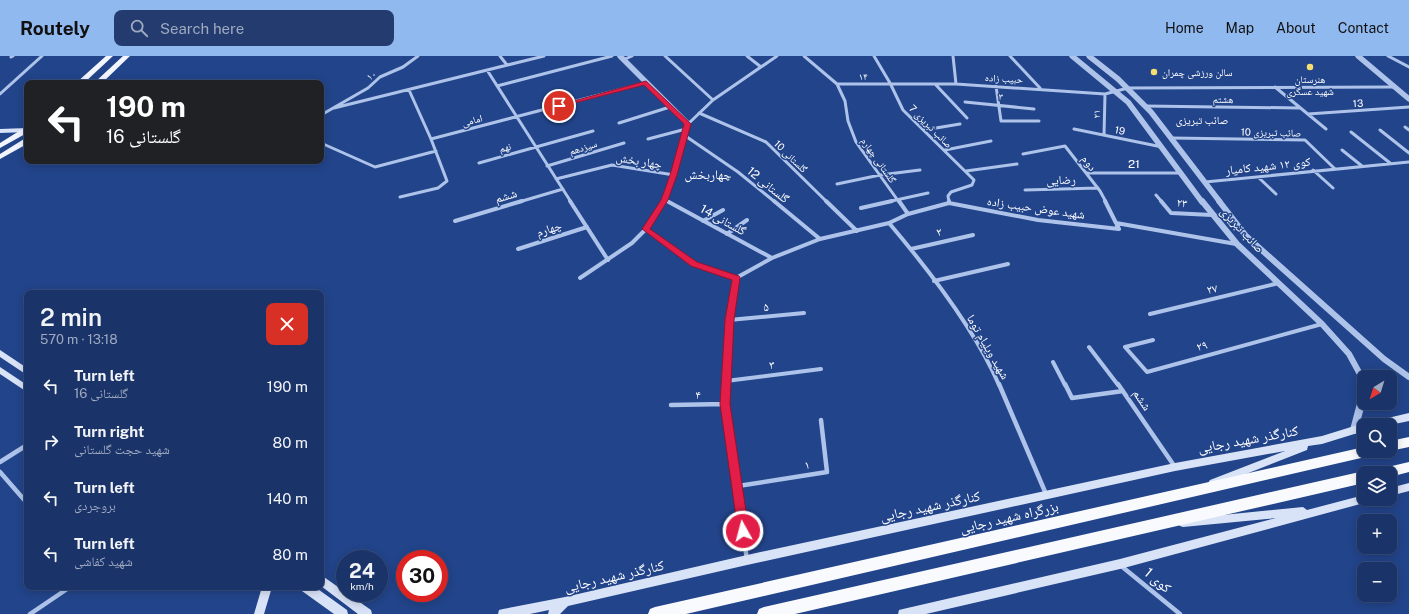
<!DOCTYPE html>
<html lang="en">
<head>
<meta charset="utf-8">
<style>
	:root { --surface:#1a3368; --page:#233b6e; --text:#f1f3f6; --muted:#9faac0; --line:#384e7c; --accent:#90b9f0 }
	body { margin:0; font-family:"Public Sans","Noto Naskh Arabic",sans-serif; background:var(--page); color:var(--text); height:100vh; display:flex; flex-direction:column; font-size:15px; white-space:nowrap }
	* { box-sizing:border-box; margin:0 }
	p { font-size:13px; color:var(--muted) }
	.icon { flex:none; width:22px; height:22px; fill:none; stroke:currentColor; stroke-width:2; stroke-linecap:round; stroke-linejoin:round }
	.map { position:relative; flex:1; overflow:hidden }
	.side { position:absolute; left:24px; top:234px; width:300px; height:300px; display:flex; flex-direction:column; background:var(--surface); border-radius:8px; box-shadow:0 2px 10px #0003,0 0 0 1px var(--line) }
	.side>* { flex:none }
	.guide { position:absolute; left:24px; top:24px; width:300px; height:84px; border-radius:8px; box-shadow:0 2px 10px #0003,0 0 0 1px var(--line); background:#202124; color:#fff; overflow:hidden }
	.needle { width:26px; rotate:218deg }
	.buttons { position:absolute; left:1357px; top:314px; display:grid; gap:8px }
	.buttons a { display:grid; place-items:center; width:40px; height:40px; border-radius:8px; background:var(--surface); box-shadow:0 2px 10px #0003,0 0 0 1px var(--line); font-size:20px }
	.speed { position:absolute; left:336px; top:494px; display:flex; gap:8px; font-size:20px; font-weight:700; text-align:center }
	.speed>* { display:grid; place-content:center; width:52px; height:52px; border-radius:50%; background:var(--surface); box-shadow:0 2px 10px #0003,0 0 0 1px var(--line); line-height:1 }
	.speed small { font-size:10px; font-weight:400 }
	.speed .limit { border:6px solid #d22; background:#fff; color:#111 }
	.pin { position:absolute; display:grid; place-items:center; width:34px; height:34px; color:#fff; margin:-17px; border:2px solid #fff; border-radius:50%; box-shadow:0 1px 4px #0007 }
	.me { position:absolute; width:44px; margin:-22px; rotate:353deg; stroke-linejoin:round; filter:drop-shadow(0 0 3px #0008) }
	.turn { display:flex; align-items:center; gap:14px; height:84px; padding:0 16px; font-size:18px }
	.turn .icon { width:52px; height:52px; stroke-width:2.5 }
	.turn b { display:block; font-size:28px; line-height:34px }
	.round { display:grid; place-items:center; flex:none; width:42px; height:42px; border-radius:8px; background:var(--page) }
	.head { display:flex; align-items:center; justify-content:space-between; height:68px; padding:0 16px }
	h1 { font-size:24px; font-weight:600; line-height:30px }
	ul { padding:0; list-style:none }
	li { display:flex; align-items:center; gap:12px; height:56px; padding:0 16px }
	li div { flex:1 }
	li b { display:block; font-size:15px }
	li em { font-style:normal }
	header { display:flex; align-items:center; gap:24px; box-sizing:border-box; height:56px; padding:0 20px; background:var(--accent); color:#111 }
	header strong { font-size:19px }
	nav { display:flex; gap:22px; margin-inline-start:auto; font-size:14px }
	.search { width:280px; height:36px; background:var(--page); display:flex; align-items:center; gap:10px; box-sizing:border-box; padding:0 14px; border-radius:8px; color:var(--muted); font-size:15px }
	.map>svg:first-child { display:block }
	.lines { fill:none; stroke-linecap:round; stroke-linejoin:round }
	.minor-far2 { stroke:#aec3ea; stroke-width:3 }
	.minor-far1 { stroke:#aec3ea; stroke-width:4 }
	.minor { stroke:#aec3ea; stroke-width:4.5 }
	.tertiary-far2 { stroke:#aec3ea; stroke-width:5.5 }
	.tertiary-far1 { stroke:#aec3ea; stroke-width:6 }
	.tertiary { stroke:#aec3ea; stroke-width:8 }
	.secondary { fill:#d9e3f8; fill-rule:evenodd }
	.primary { fill:#f2f5fe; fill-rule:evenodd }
	.trunk { fill:#f8fafe; fill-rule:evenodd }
	.route { fill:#e11d48; stroke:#92132f }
	.poi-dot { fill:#f7de70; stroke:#22448a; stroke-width:1.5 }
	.labels { text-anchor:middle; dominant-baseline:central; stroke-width:3; stroke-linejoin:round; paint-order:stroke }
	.far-poi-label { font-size:10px; fill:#fff; stroke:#22448a; text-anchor:start }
	.far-street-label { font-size:10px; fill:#fff; stroke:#22448a }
	.far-neighbourhood-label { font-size:11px; fill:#fff; stroke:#22448a }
	.street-label { font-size:12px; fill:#fff; stroke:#22448a }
	.neighbourhood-label { font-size:13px; fill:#fff; stroke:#22448a }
	.near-street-label { font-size:14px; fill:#fff; stroke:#22448a }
</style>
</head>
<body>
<header>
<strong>Routely</strong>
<div class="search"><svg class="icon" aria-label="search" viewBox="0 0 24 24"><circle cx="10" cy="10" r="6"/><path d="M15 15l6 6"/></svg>Search here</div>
<nav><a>Home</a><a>Map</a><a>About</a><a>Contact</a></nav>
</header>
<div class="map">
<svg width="1409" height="558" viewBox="0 0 1409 558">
	<rect width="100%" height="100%" fill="#22448a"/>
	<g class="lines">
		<path class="minor-far2" d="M 500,0 L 507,9
			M 665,0 L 713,44
			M 747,0 L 761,11
			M 804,0 L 837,28 L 845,45 L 848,65 L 856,86 L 899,146
			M 874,0 L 890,27 L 903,54 L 974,124 L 972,129 L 951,136 L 948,140 L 949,146
			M 953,0 L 956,28
			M 1010,0 L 1040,32
			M 1388,0 L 1409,11
			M 11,1 L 13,0
			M 623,4 L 632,0
			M 487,14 L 571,146
			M 837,28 L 956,28 L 1105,38 L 1128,32 L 1393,31
			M 935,28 L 967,62
			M 497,30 L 612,0
			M 996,30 L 1001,65 L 1039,65
			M 1275,31 L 1326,73
			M 0,38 L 42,0
			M 965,46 L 1034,53
			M 1145,50 L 1300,52
			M 334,52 L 544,0
			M 699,57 L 766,86 L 827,146
			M 1308,58 L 1409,51
			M 321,59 L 368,32 L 380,21 L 403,11 L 418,0
			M 619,67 L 670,51
			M 1405,71 L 1409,74
			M 1074,73 L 1162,91
			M 924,74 L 960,68
			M 1380,74 L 1409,97
			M 1351,76 L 1390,107
			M 684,79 L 738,116 L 775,146
			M 1104,79 L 1105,38
			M 1172,82 L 1305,84 L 1334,112
			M 431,83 L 645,27
			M 648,83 L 686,73
			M 321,87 L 375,111 L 436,95
			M 945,94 L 991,85
			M 1342,94 L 1362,110
			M 1023,98 L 1065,90 L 1100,135 L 1106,146
			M 479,107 L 593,75
			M 547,110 L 624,87
			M 1313,114 L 1333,132
			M 966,115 L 1017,108
			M 1086,117 L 1181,117
			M 1258,121 L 1276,138
			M 556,123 L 612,109 L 674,119
			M 1205,126 L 1409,106
			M 837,128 L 880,119 L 920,114
			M 1025,134 L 1098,132
			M 1156,139 L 1162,146
			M 400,141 L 438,132 L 447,125 L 431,83 L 409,34
			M 665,144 L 669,146
			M 519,146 L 563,133
			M 664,146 L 674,119 L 688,68 L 713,44 L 777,0
			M 887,146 L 928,137"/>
		<path class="minor-far1" d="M 570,145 L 608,204
			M 667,145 L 772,202
			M 774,145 L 820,183
			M 826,145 L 857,175
			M 899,145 L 908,158
			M 949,145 L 949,147
			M 1105,145 L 1119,173
			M 1161,145 L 1171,157 L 1212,159
			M 861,152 L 892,145
			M 455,165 L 522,145
			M 703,165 L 723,154
			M 889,167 C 928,213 975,273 999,329
			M 1116,167 L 1236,188
			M 646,173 L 694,208 L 736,222
			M 727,178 L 747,164
			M 518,193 L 587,171
			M 911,193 L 973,179
			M 580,222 L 632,187 L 646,173 L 664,145
			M 736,222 L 772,202 L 820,183 L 889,167 L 908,158 L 949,147 L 1038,164 L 1119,173
			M 934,225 L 1008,208
			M 1150,258 L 1279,227
			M 729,264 L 804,257
			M 1153,284 L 1125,291 L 1147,316 L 1322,268
			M 1089,291 L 1118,329
			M 1053,306 L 1065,329
			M 726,325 L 821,313
			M 726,329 L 729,264 L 736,222"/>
		<path class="minor" d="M 726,328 L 725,348 L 747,504
			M 999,328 L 1046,438
			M 1065,328 L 1072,342 L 1123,335
			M 1118,328 L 1175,411
			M 671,349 L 725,348
			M 0,406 L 27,389
			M 0,416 L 27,447
			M 738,430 L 827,416 L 821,364
			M 1120,509 L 1180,558
			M 30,558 L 70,531"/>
		<path class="tertiary-far2" d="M 620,0 L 688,68
			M 1072,0 L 1128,46 L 1202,146
			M 1089,0 L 1118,23 L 1151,56 L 1220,146
			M 1358,0 L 1409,43"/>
		<path class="tertiary-far1" d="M 1202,145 L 1237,188 L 1322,268 L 1349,298 L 1361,320 L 1362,329
			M 1219,145 L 1246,180 L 1384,303 L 1409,321"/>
		<path class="tertiary" d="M 1354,374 L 1363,340 L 1362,328"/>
		<path class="secondary" d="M 27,72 L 27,76 L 0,77 L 0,73 Z
			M 0,294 L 27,312 L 27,319 L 0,301 Z
			M 0,311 L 27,329 L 27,336 L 0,318 Z
			M 1409,357 L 1409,365 L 1390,369 L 1371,369 L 1372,366 L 1375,365 Z
			M 1364,367 L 1367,369 L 1364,369 L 1364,375 L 1322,388 L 1308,390 L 1307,394 L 1213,431 L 1210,430 L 1208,427 L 1210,424 L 1285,395 L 1175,415 L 747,509 L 568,550 L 560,558 L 548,558 L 549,554 L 530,558 L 498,558 L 499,554 L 503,553 L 565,541 L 747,499 L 1175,407 L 1322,380 Z
			M 1409,427 L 1409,435 L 1390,440 L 1390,432 Z
			M 1364,439 L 1364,443 L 1369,443 L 1367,446 L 1364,447 L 1120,513 L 926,558 L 898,558 L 899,554 L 903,553 L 1120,503 L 1276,462 L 1183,471 L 1180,470 L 1178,467 L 1180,464 L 1183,463 L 1303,451 L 1307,454 Z
			M 321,519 L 371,554 L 372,558 L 358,558 L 321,530 Z
			M 262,531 L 272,531 L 264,558 L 254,558 Z
			M 301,531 L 315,531 L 347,554 L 348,558 L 334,558 L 302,535 Z"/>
		<path class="primary" d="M 106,0 L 113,0 L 84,27 L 76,27 Z
			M 123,0 L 130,0 L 102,27 L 94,27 Z
			M 24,72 L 27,72 L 27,77 L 0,92 L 0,87 Z
			M 24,83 L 27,83 L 27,88 L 0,103 L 0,98 Z"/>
		<path class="trunk" d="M 1409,381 L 1409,391 L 1390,395 L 1389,395 L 1390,385 Z
			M 1364,391 L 1364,395 L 1376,395 L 1374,399 L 686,558 L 648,558 L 650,553 L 655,551 Z
			M 1409,406 L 1409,416 L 1390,421 L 1390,417 L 1378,417 L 1379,413 Z
			M 1364,415 L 1368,417 L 1364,417 L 1364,427 L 795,558 L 757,558 L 759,553 L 764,551 Z"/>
	</g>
	<path class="route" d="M 646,25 L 691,68 L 677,119 L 668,144 L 650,173 L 697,206 L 739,220 L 740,222 L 734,264 L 730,348 L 749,475 L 747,478 L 743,480 L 739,478 L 738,475 L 720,348 L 725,264 L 732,224 L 691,210 L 642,173 L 661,144 L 670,119 L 684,68 L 644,29 L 559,51 L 556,50 Z"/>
	<g class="poi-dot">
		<circle cx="1310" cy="11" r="4"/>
		<circle cx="1154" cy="16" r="4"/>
	</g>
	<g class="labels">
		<g class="far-poi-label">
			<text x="1162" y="16">سالن ورزشی چمران</text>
			<text x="1310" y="23" text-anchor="middle">هنرستان<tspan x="1310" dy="12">شهید عسگری</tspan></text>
		</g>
		<g class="far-street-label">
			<text transform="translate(371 19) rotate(-37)">۱۰</text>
			<text transform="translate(863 20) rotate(-2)">۱۴</text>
			<text transform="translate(1004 22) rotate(3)">حبیب زاده</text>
			<text transform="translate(1001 40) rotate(6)">۳</text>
			<text transform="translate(1223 43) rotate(1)">هشتم</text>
			<text transform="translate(1358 47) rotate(-4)">13</text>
			<text transform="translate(1096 58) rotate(-89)">۲۱</text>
			<text transform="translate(472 64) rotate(-15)">امامی</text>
			<text transform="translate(931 70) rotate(45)">صائب تبریزی 7</text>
			<text transform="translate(1120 74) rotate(11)">19</text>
			<text transform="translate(1271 76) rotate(1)">صائب تبریزی 10</text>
			<text transform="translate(505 91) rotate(-15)">نهم</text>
			<text transform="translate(583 91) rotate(-17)">سیزدهم</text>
			<text transform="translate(791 100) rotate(44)">گلستانی 10</text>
			<text transform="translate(879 104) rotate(55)">گلستانی چهارم</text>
		</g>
		<g class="far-neighbourhood-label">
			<text x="1202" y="64">صائب تبریزی</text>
		</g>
		<g class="street-label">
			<text transform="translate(639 105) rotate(9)">چهار بخش</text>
			<text transform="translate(1089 107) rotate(53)">دوم</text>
			<text x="1134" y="108">21</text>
			<text transform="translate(1268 110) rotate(-6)">کوی ۱۲ شهید کامیار</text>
			<text transform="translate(1061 124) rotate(-2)">رضایی</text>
			<text transform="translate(768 129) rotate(39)">گلستانی 12</text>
			<text transform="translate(506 140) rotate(-17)">ششم</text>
			<text transform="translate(1182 147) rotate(7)">۲۳</text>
			<text transform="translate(1036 152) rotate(8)">شهید عوض حبیب زاده</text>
			<text transform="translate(723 164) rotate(29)">گلستانی 14</text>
			<text transform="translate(549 173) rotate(-18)">چهارم</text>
			<text transform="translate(1242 174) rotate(47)">صائب تبریزی</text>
			<text transform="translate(939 176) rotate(-13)">۲</text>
			<text transform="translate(1212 233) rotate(-13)">۲۷</text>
			<text transform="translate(766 251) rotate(-6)">۵</text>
			<text transform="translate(1202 290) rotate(-15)">۲۹</text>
			<text transform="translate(988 291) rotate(60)">شهید ویلیام توما</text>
			<text transform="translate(772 309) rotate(-7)">۳</text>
			<text transform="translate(698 339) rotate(-1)">۴</text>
			<text transform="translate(1142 344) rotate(56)">ششم</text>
			<text transform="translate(807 409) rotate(-9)">۱</text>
		</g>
		<g class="neighbourhood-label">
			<text x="708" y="118">چهاربخش</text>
		</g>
		<g class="near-street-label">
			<text transform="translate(1248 383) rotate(-10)">کنارگذر شهید رجایی</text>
			<text transform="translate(930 450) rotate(-12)">کنارگذر شهید رجایی</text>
			<text transform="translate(1009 461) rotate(-13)">بزرگراه شهید رجایی</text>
			<text transform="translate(614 520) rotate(-13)">کنارگذر شهید رجایی</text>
			<text transform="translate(1158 524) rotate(40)">کوی 1</text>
		</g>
	</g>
</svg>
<div class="buttons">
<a><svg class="needle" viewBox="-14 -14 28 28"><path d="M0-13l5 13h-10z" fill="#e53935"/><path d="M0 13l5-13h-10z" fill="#9faac0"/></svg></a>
<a><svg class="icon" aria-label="search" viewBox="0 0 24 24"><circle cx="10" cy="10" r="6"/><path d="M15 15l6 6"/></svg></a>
<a><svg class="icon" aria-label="layers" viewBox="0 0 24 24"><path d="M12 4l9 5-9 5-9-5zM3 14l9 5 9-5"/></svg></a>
<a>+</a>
<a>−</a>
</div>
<div class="speed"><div>24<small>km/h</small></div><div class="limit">30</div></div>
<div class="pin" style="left:559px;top:50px;background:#d93025"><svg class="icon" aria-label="arrive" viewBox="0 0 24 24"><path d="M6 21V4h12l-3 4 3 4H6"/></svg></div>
<svg class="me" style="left:743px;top:475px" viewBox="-20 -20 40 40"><circle r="17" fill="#e11d48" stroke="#fff" stroke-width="3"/><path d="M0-11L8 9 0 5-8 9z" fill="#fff"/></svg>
<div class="guide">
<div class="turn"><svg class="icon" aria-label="left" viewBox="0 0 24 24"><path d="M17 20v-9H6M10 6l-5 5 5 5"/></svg><div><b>190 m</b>گلستانی 16</div></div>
</div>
<section class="side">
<div class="head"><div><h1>2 min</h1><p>570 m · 13:18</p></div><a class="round" style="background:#d93025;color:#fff"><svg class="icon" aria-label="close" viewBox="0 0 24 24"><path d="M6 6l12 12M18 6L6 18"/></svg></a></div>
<ul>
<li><svg class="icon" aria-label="left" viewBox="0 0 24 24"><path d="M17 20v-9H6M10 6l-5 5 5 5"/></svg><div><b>Turn left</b><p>گلستانی 16</p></div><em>190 m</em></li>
<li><svg class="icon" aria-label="right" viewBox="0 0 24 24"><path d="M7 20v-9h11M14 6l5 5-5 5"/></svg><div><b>Turn right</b><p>شهید حجت گلستانی</p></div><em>80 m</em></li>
<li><svg class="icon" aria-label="left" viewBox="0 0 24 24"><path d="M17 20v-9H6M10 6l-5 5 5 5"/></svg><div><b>Turn left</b><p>بروجردی</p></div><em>140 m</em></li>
<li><svg class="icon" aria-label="left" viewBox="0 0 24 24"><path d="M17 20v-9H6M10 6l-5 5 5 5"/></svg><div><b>Turn left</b><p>شهید کفاشی</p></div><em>80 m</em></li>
</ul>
</section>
</div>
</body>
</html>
